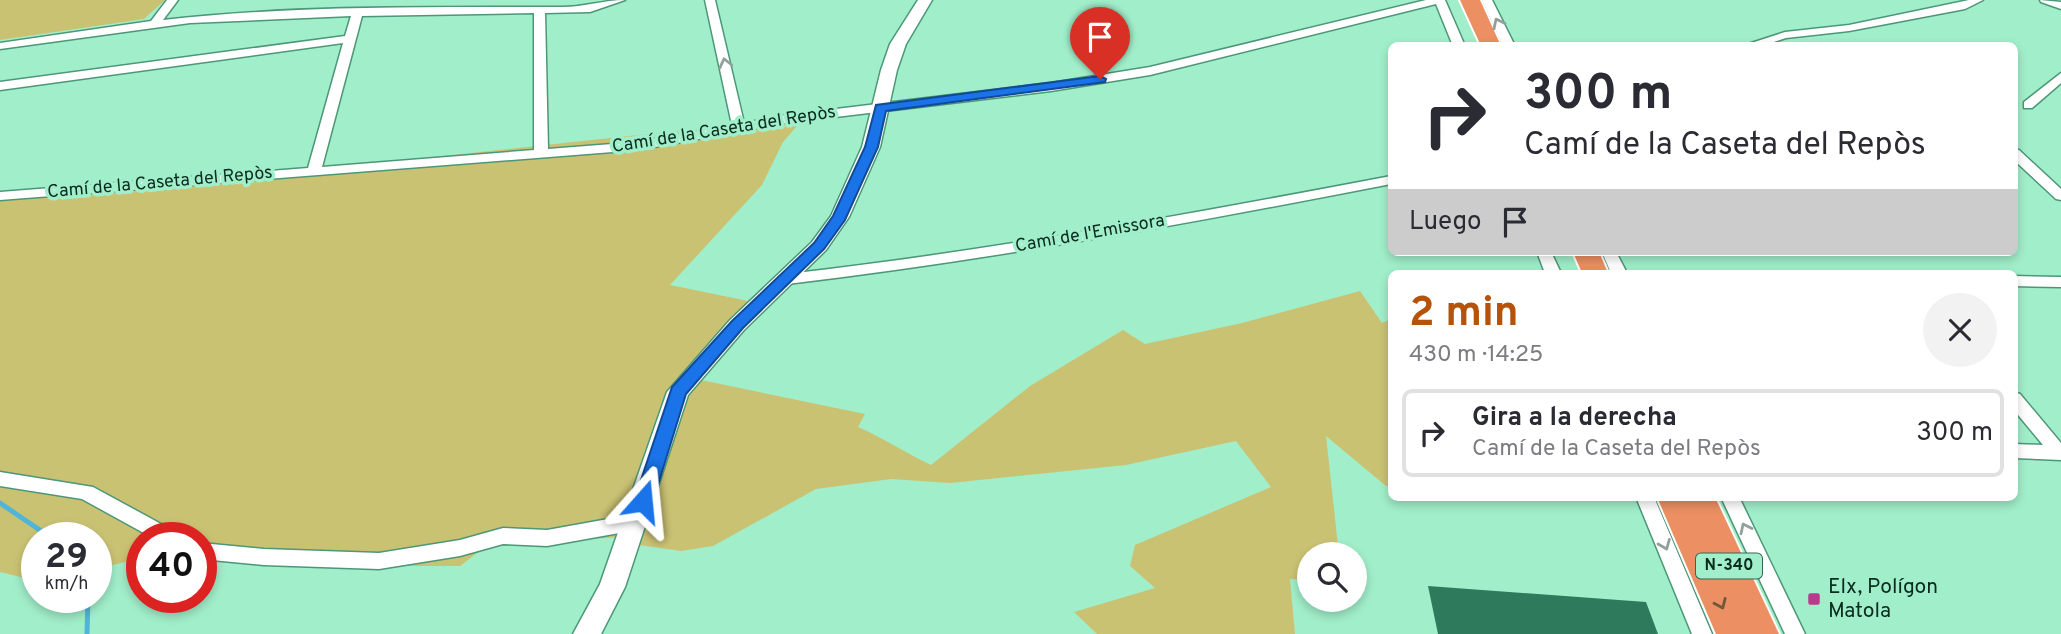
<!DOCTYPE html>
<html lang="es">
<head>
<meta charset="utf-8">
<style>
	:root { --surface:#fff; --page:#f2f2f3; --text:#2b2b33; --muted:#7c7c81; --line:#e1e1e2; --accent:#b45309 }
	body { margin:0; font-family:Overpass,sans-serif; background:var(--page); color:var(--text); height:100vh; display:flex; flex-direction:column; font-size:26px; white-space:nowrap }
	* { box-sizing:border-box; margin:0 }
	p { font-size:23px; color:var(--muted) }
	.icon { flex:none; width:38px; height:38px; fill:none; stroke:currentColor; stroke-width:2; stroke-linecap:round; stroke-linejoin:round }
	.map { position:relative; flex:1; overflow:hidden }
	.sheet { position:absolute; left:1388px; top:270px; width:630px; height:231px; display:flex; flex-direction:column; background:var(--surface); border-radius:10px; box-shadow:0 4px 10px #0003 }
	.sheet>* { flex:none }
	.banner { position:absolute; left:1388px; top:42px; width:630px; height:214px; border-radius:10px; box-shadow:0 4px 10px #0003; background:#fff; color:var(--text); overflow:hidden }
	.controls { position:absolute; left:1297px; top:542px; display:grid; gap:14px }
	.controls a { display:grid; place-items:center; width:70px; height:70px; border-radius:50%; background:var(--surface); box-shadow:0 4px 10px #0003; font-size:35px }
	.speed { position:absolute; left:21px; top:522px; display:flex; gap:14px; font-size:35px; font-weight:700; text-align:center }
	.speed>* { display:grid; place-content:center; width:91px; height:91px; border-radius:50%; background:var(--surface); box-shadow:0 4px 10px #0003; line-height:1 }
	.speed small { font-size:18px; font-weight:400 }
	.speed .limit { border:10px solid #d22; background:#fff; color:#111 }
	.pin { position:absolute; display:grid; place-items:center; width:60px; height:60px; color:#fff; margin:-72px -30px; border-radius:50% 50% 50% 0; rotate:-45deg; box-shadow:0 0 7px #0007 }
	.pin .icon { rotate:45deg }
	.me { position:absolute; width:77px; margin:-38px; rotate:18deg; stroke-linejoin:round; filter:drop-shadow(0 0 5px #0008) }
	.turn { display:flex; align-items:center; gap:24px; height:147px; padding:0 21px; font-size:32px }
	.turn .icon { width:91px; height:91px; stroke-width:2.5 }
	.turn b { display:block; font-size:49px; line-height:60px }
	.then { display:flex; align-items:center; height:66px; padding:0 21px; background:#0003; gap:14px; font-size:26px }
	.round { display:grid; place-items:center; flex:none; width:74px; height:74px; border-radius:37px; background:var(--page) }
	.head { display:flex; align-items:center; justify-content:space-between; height:119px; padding:0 21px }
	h1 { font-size:42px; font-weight:700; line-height:52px; color:var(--accent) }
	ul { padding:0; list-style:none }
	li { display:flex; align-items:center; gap:21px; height:88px; margin:0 14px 10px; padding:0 7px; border:4px solid var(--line); border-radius:10px }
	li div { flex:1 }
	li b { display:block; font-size:26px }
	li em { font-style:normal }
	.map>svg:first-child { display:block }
	.green { fill:#cac273 }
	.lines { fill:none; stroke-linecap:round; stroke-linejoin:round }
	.stream { stroke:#51b5d8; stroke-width:5 }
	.building { fill:#2d7a5c }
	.minor-casing { stroke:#4c9777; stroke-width:3 }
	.tertiary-casing { stroke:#4c9777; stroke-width:3 }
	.trunk-casing { stroke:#fff; stroke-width:4 }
	.minor { fill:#fff; fill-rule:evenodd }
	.tertiary { fill:#fff; fill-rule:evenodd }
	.trunk { fill:#ec8f62; fill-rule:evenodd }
	.oneway { stroke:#91a09a }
	.oneway2 { stroke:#70583d }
	.route { fill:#1a73e8; stroke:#114b97; stroke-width:2 }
	.poi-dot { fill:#b63b8c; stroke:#a1eeca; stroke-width:2.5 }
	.labels { text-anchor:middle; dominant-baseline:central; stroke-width:7; stroke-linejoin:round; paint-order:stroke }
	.shield { fill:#a1eeca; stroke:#376652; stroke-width:2 }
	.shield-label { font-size:16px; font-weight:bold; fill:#0a2b1e }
	.street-label { font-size:18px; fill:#0a2b1e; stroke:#a1eeca }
	.near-poi-label { font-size:21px; fill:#0a2b1e; stroke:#a1eeca; text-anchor:start }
</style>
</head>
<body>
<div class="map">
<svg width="2061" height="634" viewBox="0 0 2061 634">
	<rect width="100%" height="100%" fill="#a1eeca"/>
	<path class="green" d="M 0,0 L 165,0 L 144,19 L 0,40 Z
		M 805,117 L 783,142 L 762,185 L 670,285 L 768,305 L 701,380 L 865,414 L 858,427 C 884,438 905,453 931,465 L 1030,386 L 1123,330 L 1145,344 L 1242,323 L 1360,291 L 1382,323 L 1391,319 L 1391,486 L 1386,486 L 1326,436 L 1339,555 L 1309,555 L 1309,580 L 1290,579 L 1295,634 L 1097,634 L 1074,612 L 1155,588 L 1130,566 L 1135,545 L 1271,487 L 1236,441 L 1126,465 L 950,483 L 891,479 L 816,489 L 713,546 L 681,551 L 639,545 L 619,537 L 485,547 L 460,566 L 282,566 L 201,561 L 201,537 L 142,537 L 142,558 L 96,569 L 96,537 L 37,537 L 37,581 L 0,572 L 0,196 L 314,170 Z"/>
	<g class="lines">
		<path class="stream" d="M 0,503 L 50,537
			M 87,634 L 88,597"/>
	</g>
	<path class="building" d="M 1428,586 L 1646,602 L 1658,634 L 1438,634 Z"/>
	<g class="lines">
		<g class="minor-casing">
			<path id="minor" d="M 167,0 L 178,0 L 163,20 C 295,5 430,7 562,7 C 584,7 604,0 625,0 L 590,12 L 545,13 L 548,149 L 638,142 L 732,125 L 705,0 L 715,0 L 744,123 L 786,115 L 1051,83 L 1150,67 L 1426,0 L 1445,0 L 1465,46 L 1453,46 L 1436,4 L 1150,75 L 1051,91 L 786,123 L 638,150 L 0,200 L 0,192 L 308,168 L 343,43 L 0,90 L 0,82 L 345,36 L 351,16 L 190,23 L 0,49 L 0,43 L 151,21 ZM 534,13 L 534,150 L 322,167 L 362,16 Z
				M 1482,0 L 1492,0 L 1515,46 L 1503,46 Z
				M 1969,0 L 1983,0 L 1965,9 L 1849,31 L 1786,38 L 1761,46 L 1742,46 L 1785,32 L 1849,25 Z
				M 2040,0 L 2061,2 L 2061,9 L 2041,2 Z
				M 2061,73 L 2061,83 L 2032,108 L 2024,108 L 2024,102 Z
				M 2014,149 L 2019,150 L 2061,189 L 2061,200 L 2056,199 L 2014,160 Z
				M 1391,176 L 1391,184 C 1190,223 990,260 787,284 L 779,279 L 787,274 C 990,251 1190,214 1391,176 Z
				M 1537,252 L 1551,252 L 1561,273 L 1545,273 Z
				M 1602,252 L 1616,252 L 1627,273 L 1611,273 Z
				M 2014,276 L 2061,277 L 2061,287 L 2014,286 Z
				M 2014,392 L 2020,394 L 2061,443 L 2061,460 L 2014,458 L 2014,444 L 2043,445 L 2014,410 Z
				M 0,472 L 93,487 L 174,531 L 177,537 L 151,537 L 82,499 L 0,486 Z
				M 1636,497 L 1654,497 L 1712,634 L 1692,634 Z
				M 1721,497 L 1739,497 L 1805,634 L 1785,634 Z
				M 636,514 L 643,517 L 645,522 L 643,527 L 636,530 L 547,546 L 503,544 L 460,556 L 379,569 L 264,565 L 201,559 L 201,543 L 264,549 L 379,553 L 460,540 L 503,528 L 547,530 Z"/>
		</g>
		<g class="tertiary-casing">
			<path id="tertiary" d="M 918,0 L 932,0 L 906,44 L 897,70 L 880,147 L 849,217 L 826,250 L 744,330 L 688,395 L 625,587 L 601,634 L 573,634 L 600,584 L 667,392 L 730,320 L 812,242 L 831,216 L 862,147 L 881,70 L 890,44 Z"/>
		</g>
		<g class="trunk-casing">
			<path id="trunk" d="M 1460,0 L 1480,0 L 1501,46 L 1481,46 Z
				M 1573,252 L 1599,252 L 1608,273 L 1582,273 Z
				M 1657,497 L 1715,497 L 1779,634 L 1716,634 Z"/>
		</g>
		<use href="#minor" class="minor"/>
		<use href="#tertiary" class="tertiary"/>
		<use href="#trunk" class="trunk"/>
	</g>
	<defs><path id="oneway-chevron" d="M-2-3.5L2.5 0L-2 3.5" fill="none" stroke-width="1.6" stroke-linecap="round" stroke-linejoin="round" transform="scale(1.75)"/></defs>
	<g class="oneway">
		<use href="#oneway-chevron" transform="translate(1498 23) rotate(-116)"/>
		<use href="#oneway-chevron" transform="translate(725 63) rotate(-103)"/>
		<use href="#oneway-chevron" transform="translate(1745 528) rotate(-116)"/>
		<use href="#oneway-chevron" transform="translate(1665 545) rotate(68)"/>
	</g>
	<use class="oneway2" href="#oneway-chevron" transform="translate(1721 604) rotate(66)"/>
	<path class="route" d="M 1100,76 L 1106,79 L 1105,82 L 886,111 L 878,147 L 845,220 L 824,249 L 743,328 L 686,394 L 653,501 L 650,507 L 643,509 L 636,507 L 634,501 L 672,387 L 732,321 L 814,243 L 833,216 L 865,147 L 876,105 Z"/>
	<rect class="poi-dot" x="1807" y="592" width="14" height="14" rx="3.5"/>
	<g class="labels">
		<rect class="shield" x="1696" y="553.5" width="66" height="25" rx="5"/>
		<g class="shield-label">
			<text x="1729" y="566">N-340</text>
		</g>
		<g class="street-label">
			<text transform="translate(724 130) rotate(-9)">Camí de la Caseta del Repòs</text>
			<text transform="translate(160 183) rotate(-5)">Camí de la Caseta del Repòs</text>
			<text transform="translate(1090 234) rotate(-10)">Camí de l'Emissora</text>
		</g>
		<g class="near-poi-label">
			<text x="1828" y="587">Elx, Polígon<tspan x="1828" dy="24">Matola</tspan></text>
		</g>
	</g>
</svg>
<div class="controls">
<a><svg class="icon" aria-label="search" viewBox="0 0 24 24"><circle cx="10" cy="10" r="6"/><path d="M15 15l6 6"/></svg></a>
</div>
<div class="speed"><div>29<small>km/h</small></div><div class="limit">40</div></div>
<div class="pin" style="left:1100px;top:79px;background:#d93025"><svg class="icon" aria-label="arrive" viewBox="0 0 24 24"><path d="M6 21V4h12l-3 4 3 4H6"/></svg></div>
<svg class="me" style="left:643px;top:501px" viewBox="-20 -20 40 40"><path d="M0-17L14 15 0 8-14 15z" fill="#1a73e8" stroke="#fff" stroke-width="4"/></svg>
<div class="banner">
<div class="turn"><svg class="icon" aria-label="right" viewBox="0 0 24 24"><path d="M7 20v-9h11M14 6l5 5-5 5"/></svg><div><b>300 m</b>Camí de la Caseta del Repòs</div></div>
<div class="then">Luego<svg class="icon" aria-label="arrive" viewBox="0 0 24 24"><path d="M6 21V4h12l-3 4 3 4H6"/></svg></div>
</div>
<section class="sheet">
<div class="head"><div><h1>2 min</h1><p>430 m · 14:25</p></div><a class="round"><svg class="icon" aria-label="close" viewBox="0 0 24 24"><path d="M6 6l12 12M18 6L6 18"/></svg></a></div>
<ul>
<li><svg class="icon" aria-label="right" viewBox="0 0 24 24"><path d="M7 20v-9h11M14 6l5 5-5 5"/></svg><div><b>Gira a la derecha</b><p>Camí de la Caseta del Repòs</p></div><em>300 m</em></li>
</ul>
</section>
</div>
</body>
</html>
